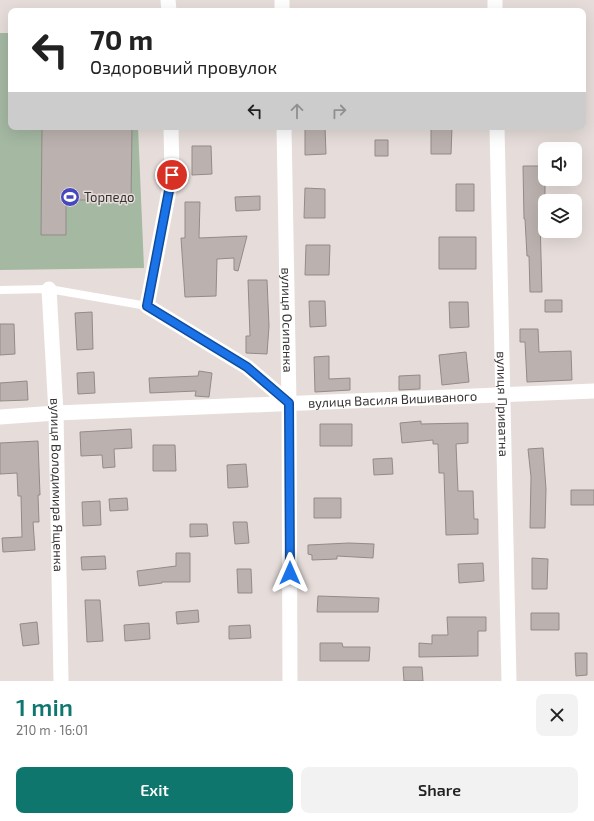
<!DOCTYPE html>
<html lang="en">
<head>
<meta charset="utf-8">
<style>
	:root { --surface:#fff; --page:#f2f2f2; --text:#222; --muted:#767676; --accent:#0f766e }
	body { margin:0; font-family:"Exo 2",sans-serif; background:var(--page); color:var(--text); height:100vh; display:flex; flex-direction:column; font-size:15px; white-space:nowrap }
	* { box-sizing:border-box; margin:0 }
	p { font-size:13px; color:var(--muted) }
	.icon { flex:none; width:22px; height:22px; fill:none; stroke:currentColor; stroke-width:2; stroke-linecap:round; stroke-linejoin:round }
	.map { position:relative; height:681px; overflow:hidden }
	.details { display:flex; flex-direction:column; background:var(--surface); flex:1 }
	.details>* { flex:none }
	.guide { position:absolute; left:8px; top:8px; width:578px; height:122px; border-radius:8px; box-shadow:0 4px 16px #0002; background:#fff; color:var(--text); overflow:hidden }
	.fabs { position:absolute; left:538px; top:142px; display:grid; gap:8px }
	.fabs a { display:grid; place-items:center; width:44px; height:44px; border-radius:8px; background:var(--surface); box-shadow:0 4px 16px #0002; font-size:20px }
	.pin { position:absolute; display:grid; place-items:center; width:34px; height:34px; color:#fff; margin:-17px; border:2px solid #fff; border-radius:50%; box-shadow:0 1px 4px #0007 }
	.me { position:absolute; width:44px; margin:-22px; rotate:0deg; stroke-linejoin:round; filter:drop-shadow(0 0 3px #0008) }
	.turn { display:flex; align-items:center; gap:14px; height:84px; padding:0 16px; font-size:18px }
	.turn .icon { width:52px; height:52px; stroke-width:2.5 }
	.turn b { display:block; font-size:28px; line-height:34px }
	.lanes { display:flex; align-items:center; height:38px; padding:0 16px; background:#0003; justify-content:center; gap:20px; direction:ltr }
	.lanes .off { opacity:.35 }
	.round { display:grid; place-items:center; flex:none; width:42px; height:42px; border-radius:8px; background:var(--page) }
	.headline { display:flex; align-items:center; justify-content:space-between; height:68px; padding:0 16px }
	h1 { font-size:24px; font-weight:600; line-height:30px; color:var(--accent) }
	.action { display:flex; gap:8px; margin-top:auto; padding:8px 16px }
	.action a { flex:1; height:46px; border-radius:8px; background:var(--accent); color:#fff; font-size:16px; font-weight:600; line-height:46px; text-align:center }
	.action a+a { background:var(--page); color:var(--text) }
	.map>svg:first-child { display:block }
	.green { fill:#a4b8a2 }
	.building { fill:#bbb2af; stroke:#938b88 }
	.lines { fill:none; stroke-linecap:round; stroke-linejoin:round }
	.service { stroke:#fff; stroke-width:8 }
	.minor { stroke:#fff; stroke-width:15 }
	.route-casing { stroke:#114b97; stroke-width:10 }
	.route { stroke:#1a73e8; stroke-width:7 }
	.labels { text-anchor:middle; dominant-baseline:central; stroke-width:3; stroke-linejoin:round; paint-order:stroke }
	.poi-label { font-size:13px; fill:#353231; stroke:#e6ddda; text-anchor:start }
	.street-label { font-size:13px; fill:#353231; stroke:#e6ddda }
</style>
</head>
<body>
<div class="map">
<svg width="594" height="681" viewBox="0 0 594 681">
	<rect width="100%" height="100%" fill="#e6ddda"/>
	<path class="green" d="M 0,33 L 11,33 L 11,127 L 138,127 L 144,268 L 0,270 Z"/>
	<path class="building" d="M 42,127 L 132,127 L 131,200 L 66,200 L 66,235 L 41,235 Z
		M 305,127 L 325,127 L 326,154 L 305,155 Z
		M 431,127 L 452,127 L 451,154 L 431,154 Z
		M 375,140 L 388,140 L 388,156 L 375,156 Z
		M 192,146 L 211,146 L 212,174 L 192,175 Z
		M 523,166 L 545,166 L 545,219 L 540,219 L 542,292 L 530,292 L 529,256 L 527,256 L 525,219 L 524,219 Z
		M 456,184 L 474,184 L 474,211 L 456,211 Z
		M 305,188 L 325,189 L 325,218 L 304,218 Z
		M 260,196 L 260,210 L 236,211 L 235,197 Z
		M 185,202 L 200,202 L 199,238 L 247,236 L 238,271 L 234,270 L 234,258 L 217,259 L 216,296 L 185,297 L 181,238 L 185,238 Z
		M 439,237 L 476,237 L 476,269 L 439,269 Z
		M 306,245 L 330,245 L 329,275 L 305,275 Z
		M 248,280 L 267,280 L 269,326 L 267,354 L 246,353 L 246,336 L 250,336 Z
		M 545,300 L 562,300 L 562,312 L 545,312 Z
		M 309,301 L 325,301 L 326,326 L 310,327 Z
		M 449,302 L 468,302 L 469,327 L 450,328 Z
		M 92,312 L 93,349 L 77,350 L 75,313 Z
		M 0,324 L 14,324 L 15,354 L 0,355 Z
		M 520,329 L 538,329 L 539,352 L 571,351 L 572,380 L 527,382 L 525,342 L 520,342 Z
		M 466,352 L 469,382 L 442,385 L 439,355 Z
		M 329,356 L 329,379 L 350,378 L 350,390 L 315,392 L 314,357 Z
		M 199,371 L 212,373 L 209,397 L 195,396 L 196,391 L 150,393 L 149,378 L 198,376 Z
		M 94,372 L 95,393 L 78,394 L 77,373 Z
		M 420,375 L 420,389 L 399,390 L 399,376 Z
		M 27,381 L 28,400 L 0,401 L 0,383 Z
		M 421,421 L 421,424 L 468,423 L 468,443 L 456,444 L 458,491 L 473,491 L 474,519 L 478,519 L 478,534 L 446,535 L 444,473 L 439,473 L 438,444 L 433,444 L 433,440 L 402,443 L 400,423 Z
		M 320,424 L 352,424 L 352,446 L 320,446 Z
		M 131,429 L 132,448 L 114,449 L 115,467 L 103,468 L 102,455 L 81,456 L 80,432 Z
		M 38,441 L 40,495 L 38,495 L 39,522 L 33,522 L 35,550 L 3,552 L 2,538 L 22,537 L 21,496 L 18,496 L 17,473 L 0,474 L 0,443 Z
		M 153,445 L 175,445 L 176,471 L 153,471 Z
		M 543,448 L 546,489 L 545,528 L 530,528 L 531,477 L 528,449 Z
		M 392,458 L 393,474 L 374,475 L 373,459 Z
		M 246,464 L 248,487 L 228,488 L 227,465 Z
		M 571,490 L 594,490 L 594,505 L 571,505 Z
		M 127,498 L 128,510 L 110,511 L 109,499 Z
		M 314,498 L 341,498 L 341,518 L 314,518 Z
		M 100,501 L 101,525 L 83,526 L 82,502 Z
		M 233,522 L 247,522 L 249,543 L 235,544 Z
		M 190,524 L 207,524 L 208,536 L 190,537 Z
		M 349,543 L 374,544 L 373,558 L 337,556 L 337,559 L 312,560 L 312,555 L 308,554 L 308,545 Z
		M 176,553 L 190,553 L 190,582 L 162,582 L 162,583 L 139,586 L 137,571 L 176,566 Z
		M 105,556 L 106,569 L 82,570 L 81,557 Z
		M 532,558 L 548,559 L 547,589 L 532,589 Z
		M 483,563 L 484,581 L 459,583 L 458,564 Z
		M 237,569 L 251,569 L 252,593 L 238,593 Z
		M 318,596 L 379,598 L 378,612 L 317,612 Z
		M 85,600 L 100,600 L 103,641 L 87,642 Z
		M 198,610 L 199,622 L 177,624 L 176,612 Z
		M 531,613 L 559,613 L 559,630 L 531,630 Z
		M 447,617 L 486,617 L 486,631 L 478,631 L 478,656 L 419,657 L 419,643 L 432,644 L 432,635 L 448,635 Z
		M 37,622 L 39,644 L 23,646 L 20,624 Z
		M 149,623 L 150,639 L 125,641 L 124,625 Z
		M 250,625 L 251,638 L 229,639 L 229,626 Z
		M 320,643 L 342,643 L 343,647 L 370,647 L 369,661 L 320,661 Z
		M 575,653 L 587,653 L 587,675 L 576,676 Z
		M 403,667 L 422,667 L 423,681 L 404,681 Z"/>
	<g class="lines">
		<path class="service" d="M 0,290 L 49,289 L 147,306"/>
		<g class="minor">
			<path d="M 168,0 L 169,11"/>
			<path d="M 282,0 L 282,11"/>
			<path d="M 495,0 L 495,11"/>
			<path d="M 171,127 L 172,175 L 147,306 L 247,367 L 289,403"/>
			<path id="s1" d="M 284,127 L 289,403 L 290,681"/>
			<path id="s2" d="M 497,127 L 509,681"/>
			<path id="s3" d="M 49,289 L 56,413 L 61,681"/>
			<path id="s4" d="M 0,417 L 56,413 L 594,391"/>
		</g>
	</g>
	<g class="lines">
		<g class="route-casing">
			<path id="route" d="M 172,175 L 147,306 L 247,367 L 289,403 L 290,573"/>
		</g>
		<use href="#route" class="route"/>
	</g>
	<defs>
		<g id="stadium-disc" transform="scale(1)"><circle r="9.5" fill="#4748be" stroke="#e6ddda"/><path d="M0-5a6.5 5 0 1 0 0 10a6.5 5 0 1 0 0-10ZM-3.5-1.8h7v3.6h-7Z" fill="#fff"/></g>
	</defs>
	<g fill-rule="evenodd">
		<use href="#stadium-disc" x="70" y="197"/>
	</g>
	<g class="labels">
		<g class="poi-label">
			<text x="84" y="197">Торпедо</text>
		</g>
		<g class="street-label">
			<text stroke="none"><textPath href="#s1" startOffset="193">вулиця Осипенка</textPath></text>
			<text stroke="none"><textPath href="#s4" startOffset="393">вулиця Василя Вишиваного</textPath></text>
			<text stroke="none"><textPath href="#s2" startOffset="277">вулиця Приватна</textPath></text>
			<text stroke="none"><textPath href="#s3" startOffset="196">вулиця Володимира Ященка</textPath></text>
		</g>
	</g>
</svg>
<div class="fabs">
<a><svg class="icon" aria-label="sound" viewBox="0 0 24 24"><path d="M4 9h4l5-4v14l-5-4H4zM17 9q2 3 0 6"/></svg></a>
<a><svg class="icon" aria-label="layers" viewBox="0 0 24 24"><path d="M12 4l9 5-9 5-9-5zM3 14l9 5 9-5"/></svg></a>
</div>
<div class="pin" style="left:172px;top:175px;background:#d93025"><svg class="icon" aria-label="arrive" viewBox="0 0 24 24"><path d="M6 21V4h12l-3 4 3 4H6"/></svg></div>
<svg class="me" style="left:290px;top:573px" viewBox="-20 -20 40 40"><path d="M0-17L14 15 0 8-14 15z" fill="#1a73e8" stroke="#fff" stroke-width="4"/></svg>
<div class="guide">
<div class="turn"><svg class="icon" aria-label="left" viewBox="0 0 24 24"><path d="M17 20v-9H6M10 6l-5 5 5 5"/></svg><div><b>70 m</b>Оздоровчий провулок</div></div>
<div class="lanes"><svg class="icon" aria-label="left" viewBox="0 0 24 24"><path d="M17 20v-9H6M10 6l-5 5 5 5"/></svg><svg class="icon off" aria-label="ahead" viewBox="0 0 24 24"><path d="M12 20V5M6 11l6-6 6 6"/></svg><svg class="icon off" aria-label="right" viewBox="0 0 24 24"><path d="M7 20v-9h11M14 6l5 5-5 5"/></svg></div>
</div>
</div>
<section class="details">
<div class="headline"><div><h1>1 min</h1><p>210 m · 16:01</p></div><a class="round"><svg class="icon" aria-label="close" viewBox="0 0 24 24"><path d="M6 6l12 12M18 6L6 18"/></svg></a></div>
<div class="action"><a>Exit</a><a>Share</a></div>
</section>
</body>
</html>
